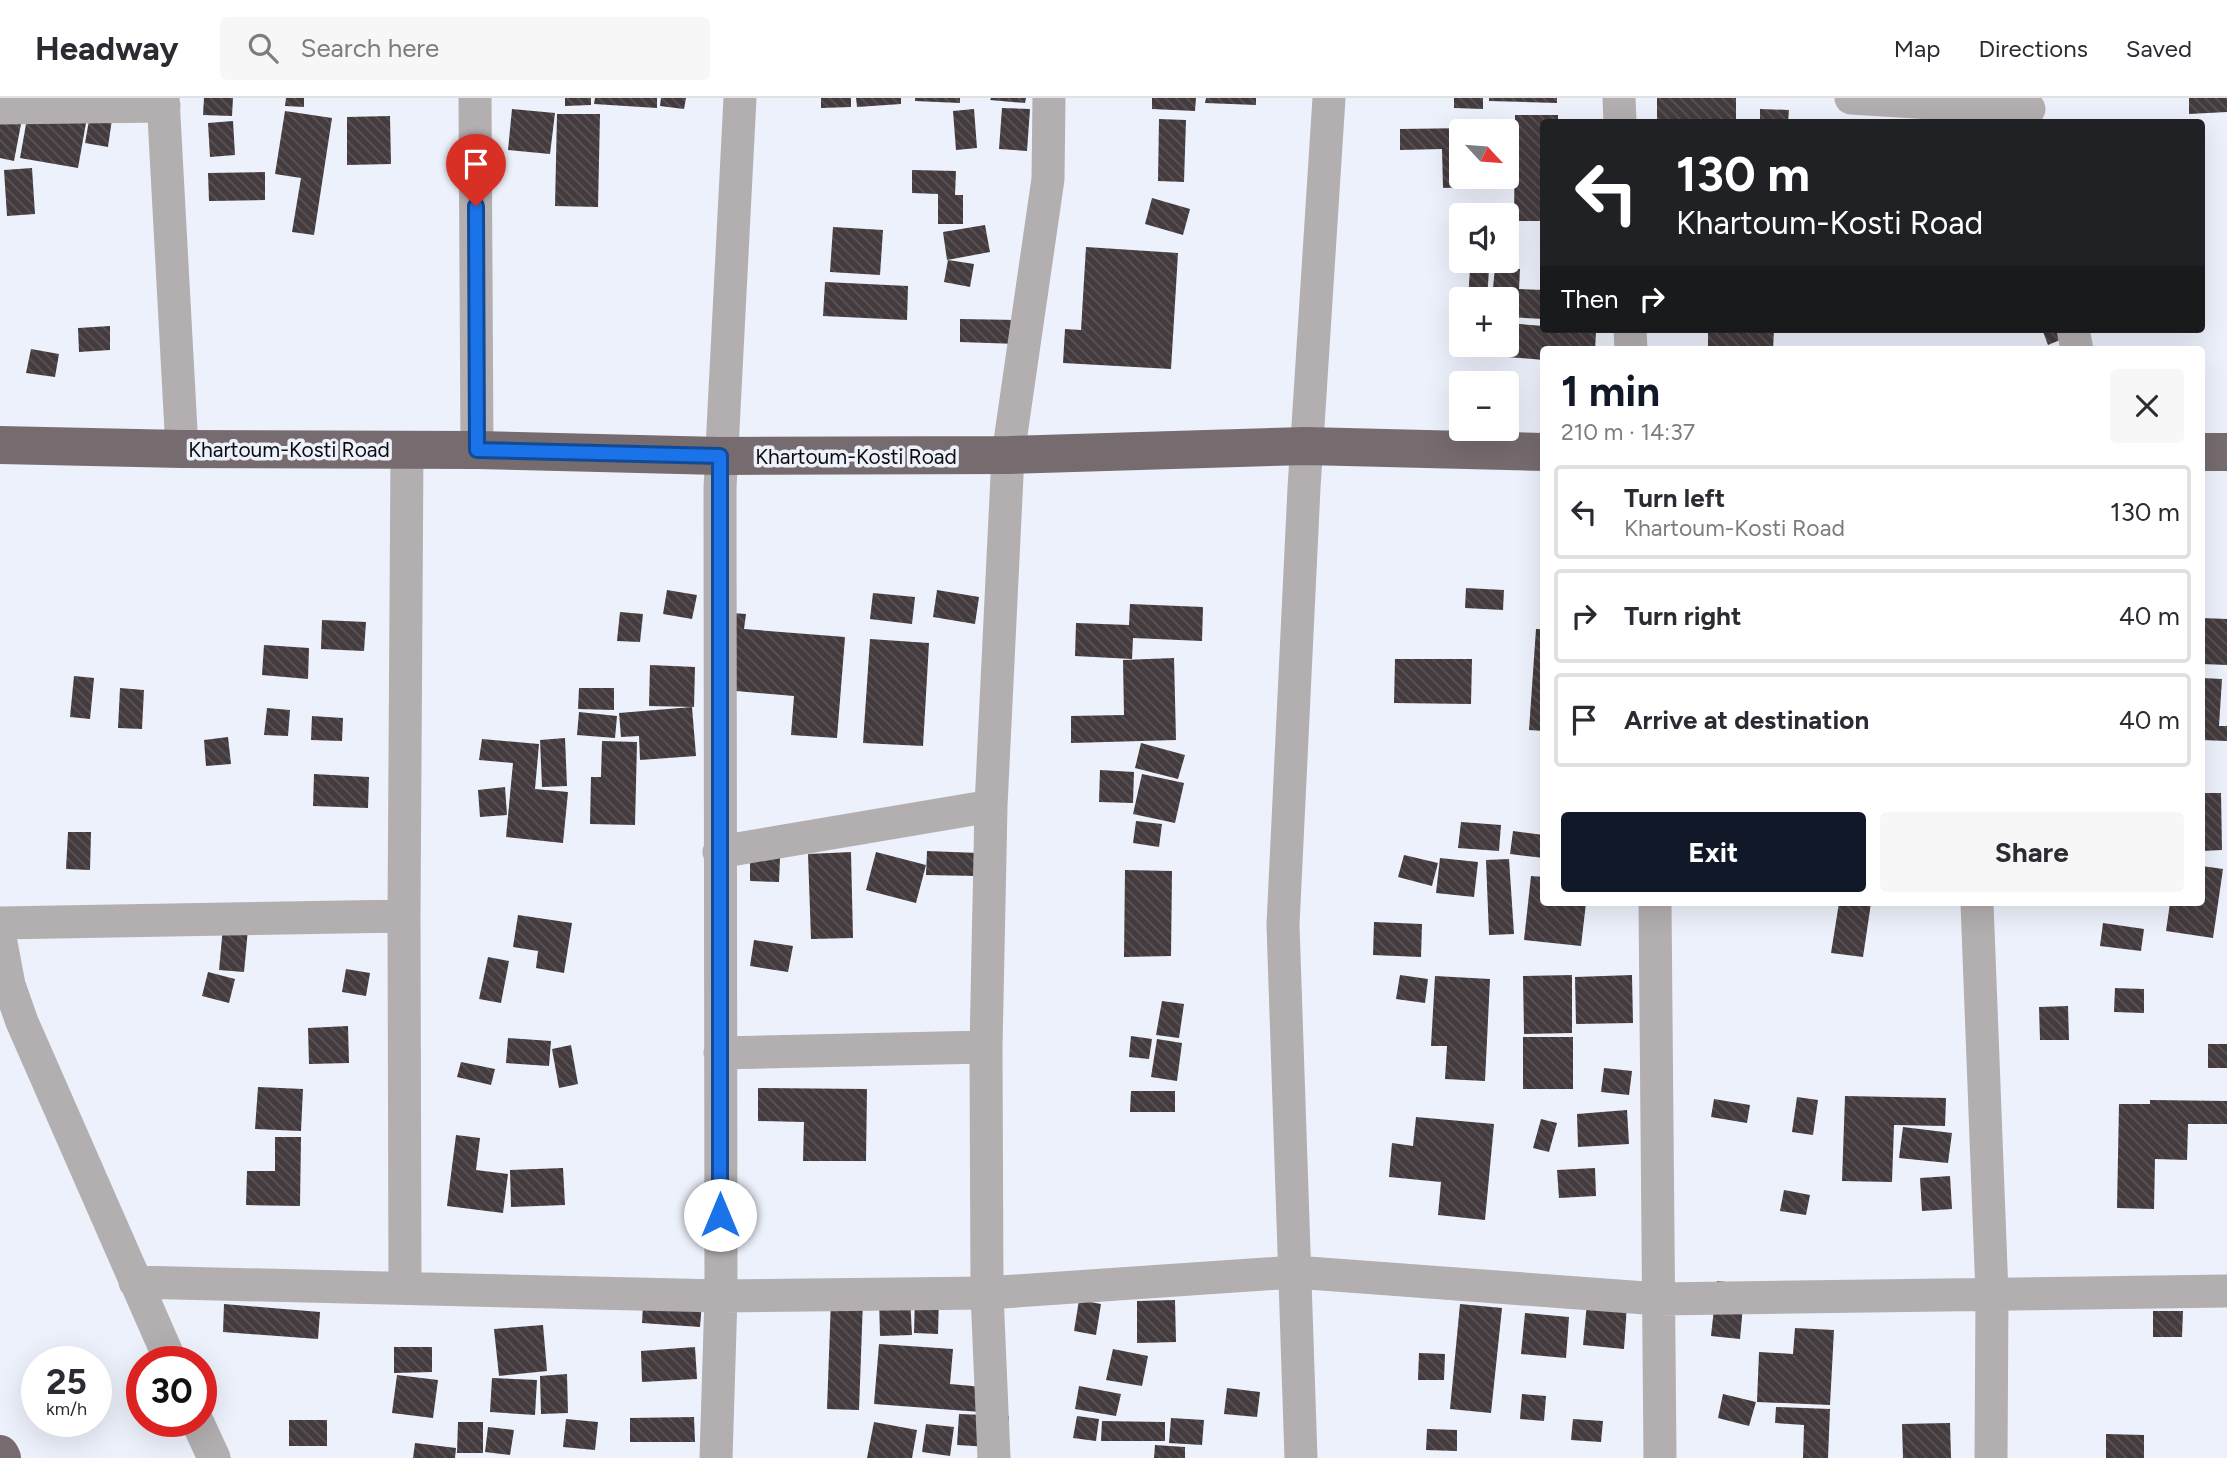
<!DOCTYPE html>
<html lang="en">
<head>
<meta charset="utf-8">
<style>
	:root { --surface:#fff; --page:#f7f7f7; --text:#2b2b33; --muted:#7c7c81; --line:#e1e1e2; --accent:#111827 }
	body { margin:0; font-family:Figtree,sans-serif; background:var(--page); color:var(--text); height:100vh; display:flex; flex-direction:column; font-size:26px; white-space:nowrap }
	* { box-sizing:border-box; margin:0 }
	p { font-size:23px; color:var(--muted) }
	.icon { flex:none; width:38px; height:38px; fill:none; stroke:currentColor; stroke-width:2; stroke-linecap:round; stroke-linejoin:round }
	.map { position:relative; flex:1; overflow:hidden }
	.side { position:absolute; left:1540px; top:248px; width:665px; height:560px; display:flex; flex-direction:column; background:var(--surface); border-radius:7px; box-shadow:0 7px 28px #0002 }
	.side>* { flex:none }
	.top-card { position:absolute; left:1540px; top:21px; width:665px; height:214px; border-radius:7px; box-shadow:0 7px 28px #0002; background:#202124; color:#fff; overflow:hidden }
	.needle { width:46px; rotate:116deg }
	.controls { position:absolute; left:1449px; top:21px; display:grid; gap:14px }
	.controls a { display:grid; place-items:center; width:70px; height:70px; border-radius:7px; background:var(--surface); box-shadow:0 7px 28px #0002; font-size:35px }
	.speed { position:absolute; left:21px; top:1248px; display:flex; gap:14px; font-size:35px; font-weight:700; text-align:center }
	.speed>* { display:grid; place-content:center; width:91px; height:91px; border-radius:50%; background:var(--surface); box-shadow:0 7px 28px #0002; line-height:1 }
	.speed small { font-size:18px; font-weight:400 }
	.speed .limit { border:10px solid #d22; background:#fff; color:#111 }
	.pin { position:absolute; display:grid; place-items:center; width:60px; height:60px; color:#fff; margin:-72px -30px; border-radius:50% 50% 50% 0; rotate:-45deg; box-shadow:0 0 7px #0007 }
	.pin .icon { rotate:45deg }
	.me { position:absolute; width:77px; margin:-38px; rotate:0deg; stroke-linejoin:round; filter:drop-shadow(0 0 5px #0008) }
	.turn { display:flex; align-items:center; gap:24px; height:147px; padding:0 21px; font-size:32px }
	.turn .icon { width:91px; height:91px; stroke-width:2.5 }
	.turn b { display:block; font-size:49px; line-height:60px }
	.then { display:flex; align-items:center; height:66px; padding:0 21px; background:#0003; gap:14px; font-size:26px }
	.round { display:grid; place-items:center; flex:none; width:74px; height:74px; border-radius:7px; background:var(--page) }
	.summary { display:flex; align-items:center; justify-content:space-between; height:119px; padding:0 21px }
	h1 { font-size:42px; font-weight:700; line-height:52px; color:var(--accent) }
	.cta { display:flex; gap:14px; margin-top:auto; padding:14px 21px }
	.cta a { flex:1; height:80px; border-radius:7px; background:var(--accent); color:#fff; font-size:28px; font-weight:700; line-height:80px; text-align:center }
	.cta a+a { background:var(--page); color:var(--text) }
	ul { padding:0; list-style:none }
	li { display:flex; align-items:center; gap:21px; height:94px; margin:0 14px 10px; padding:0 7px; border:4px solid var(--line); border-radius:7px }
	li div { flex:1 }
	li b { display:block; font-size:26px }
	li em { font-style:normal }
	header { display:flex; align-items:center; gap:42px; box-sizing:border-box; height:98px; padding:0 35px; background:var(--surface); border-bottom:2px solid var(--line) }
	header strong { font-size:33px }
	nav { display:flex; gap:38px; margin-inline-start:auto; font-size:24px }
	.search { width:490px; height:63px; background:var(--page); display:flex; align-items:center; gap:18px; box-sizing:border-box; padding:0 24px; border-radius:7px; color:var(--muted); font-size:26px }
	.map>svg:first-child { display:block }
	.building { fill:url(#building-back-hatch) }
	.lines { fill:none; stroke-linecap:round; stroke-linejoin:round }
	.minor { stroke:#b3aeaf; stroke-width:33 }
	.trunk { stroke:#766b6e; stroke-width:38 }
	.route-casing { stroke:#114b97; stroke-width:18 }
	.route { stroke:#1a73e8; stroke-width:12 }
	.labels { text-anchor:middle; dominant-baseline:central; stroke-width:7; stroke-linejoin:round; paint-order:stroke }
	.street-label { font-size:21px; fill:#0b0c10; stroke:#edf1fb }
</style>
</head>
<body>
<header>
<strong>Headway</strong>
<div class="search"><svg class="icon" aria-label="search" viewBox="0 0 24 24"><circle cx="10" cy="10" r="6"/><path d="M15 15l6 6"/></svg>Search here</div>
<nav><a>Map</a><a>Directions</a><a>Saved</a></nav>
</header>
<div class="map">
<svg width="2227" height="1360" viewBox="0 0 2227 1360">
	<defs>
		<pattern id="building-back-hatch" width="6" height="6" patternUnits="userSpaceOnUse" patternTransform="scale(1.75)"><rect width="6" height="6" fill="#443b3e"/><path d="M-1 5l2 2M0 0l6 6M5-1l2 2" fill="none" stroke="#5b5456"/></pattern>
	</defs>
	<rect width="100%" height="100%" fill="#edf1fb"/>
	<path class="building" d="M 204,0 L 233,0 L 232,18 L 203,17 Z
		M 286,0 L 304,0 L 304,9 L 285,8 Z
		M 565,0 L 591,0 L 591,7 L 565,8 Z
		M 595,0 L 657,0 L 657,10 L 594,6 Z
		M 661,0 L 686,0 L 684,11 L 660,8 Z
		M 821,0 L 851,0 L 851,9 L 821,10 Z
		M 856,0 L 901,0 L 901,6 L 857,9 Z
		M 915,0 L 960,0 L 960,5 L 915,3 Z
		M 991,0 L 1026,0 L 1025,5 L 990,2 Z
		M 1152,0 L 1196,0 L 1195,13 L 1152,11 Z
		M 1206,0 L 1256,0 L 1256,7 L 1205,5 Z
		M 1454,0 L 1483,0 L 1483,11 L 1454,10 Z
		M 1489,0 L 1557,0 L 1557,5 L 1489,3 Z
		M 1657,0 L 1736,0 L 1736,24 L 1657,24 Z
		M 2189,0 L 2227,0 L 2227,14 L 2189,16 Z
		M 1002,10 L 1030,11 L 1027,53 L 999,51 Z
		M 512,11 L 555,15 L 550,56 L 508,52 Z
		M 974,11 L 977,50 L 956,52 L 953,13 Z
		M 1760,11 L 1789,12 L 1788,24 L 1760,24 Z
		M 285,13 L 332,20 L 314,137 L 292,134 L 301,80 L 275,76 Z
		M 28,15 L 86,25 L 78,70 L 20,60 Z
		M 557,16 L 600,16 L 598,109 L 555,108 Z
		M 90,17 L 112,21 L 108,49 L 85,45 Z
		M 1515,17 L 1558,17 L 1558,24 L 1544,24 L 1544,123 L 1514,123 Z
		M 390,18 L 391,66 L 347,67 L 347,19 Z
		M 1159,21 L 1186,22 L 1184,84 L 1158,83 Z
		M 1479,21 L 1499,22 L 1499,33 L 1479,33 Z
		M 0,22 L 21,26 L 14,63 L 0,60 Z
		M 233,23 L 235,57 L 210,59 L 208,25 Z
		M 1472,30 L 1472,33 L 1461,33 L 1461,79 L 1473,79 L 1473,89 L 1443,90 L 1442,51 L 1400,52 L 1400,31 Z
		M 32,70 L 35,116 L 7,118 L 4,72 Z
		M 912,72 L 956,73 L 955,97 L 963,97 L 963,126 L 938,126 L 938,96 L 912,95 Z
		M 265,74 L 265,102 L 209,103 L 208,75 Z
		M 1152,100 L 1190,111 L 1183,137 L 1145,126 Z
		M 985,127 L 990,154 L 947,162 L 943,134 Z
		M 833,129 L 883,132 L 880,177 L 830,174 Z
		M 1086,149 L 1178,155 L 1171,271 L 1063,265 L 1065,231 L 1081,232 Z
		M 948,162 L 974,166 L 970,189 L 944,184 Z
		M 1495,169 L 1520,171 L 1519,191 L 1544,192 L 1544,221 L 1507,219 L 1507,201 L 1492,201 Z
		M 1470,171 L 1489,172 L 1487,201 L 1468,201 Z
		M 825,184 L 908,188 L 907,222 L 823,218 Z
		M 960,221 L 1022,222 L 1021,246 L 960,244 Z
		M 1507,225 L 1544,228 L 1544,231 L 1596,234 L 1595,252 L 1544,252 L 1544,262 L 1495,258 L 1496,247 L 1507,247 Z
		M 110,228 L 110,252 L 79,254 L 78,230 Z
		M 1708,231 L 1774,231 L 1773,252 L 1708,252 Z
		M 2042,231 L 2086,231 L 2048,247 Z
		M 1465,247 L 1485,247 L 1484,254 L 1465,253 Z
		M 31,251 L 59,256 L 55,279 L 26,275 Z
		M 1466,490 L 1504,492 L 1503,512 L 1465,510 Z
		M 667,492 L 697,497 L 692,521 L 663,516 Z
		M 937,492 L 979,499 L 975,526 L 933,519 Z
		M 873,495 L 915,499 L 912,526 L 870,521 Z
		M 1130,506 L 1203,509 L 1202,543 L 1133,540 L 1132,561 L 1075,558 L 1076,525 L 1129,527 Z
		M 620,514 L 643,516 L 640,544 L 617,543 Z
		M 732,515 L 746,516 L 744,531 L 845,539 L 837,640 L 791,637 L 794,598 L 725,592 Z
		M 2202,520 L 2227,521 L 2227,567 L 2202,566 Z
		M 322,522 L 366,524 L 364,553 L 321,551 Z
		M 1536,531 L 1544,531 L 1544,633 L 1529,632 Z
		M 870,541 L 929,545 L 923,648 L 863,645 Z
		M 264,547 L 309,550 L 308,581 L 262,577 Z
		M 1174,560 L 1176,642 L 1071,645 L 1071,618 L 1124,617 L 1123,562 Z
		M 1395,561 L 1472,561 L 1471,606 L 1394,605 Z
		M 650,567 L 695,569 L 694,609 L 649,608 Z
		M 74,578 L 94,580 L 90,621 L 70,619 Z
		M 2202,580 L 2222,581 L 2219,628 L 2227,628 L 2227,643 L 2202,642 Z
		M 120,590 L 144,592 L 142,631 L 118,630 Z
		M 579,590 L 614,590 L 614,612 L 578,611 Z
		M 692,609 L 696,658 L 640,662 L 639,638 L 621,639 L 619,615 Z
		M 267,610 L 290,612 L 288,638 L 264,637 Z
		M 579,614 L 617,618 L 615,640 L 577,637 Z
		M 312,618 L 343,620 L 342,643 L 311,642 Z
		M 228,639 L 231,666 L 206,668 L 204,642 Z
		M 565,640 L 567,688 L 542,689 L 540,642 Z
		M 482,641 L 539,646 L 535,691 L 568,694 L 563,745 L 506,739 L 513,665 L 479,662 Z
		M 602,643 L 637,644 L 635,727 L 590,726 L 591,679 L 601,679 Z
		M 1141,645 L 1185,657 L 1178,681 L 1135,670 Z
		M 1100,672 L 1134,674 L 1133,705 L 1099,704 Z
		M 314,676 L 369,679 L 368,710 L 313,708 Z
		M 1142,676 L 1184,685 L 1175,725 L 1133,716 Z
		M 505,689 L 507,717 L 480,719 L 478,692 Z
		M 2202,695 L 2221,695 L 2222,752 L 2202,753 Z
		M 1136,723 L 1162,726 L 1159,749 L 1133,745 Z
		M 1461,724 L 1501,727 L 1499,753 L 1458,750 Z
		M 1513,733 L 1544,737 L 1544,760 L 1510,756 Z
		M 68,734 L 91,734 L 90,772 L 66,771 Z
		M 927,753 L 979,755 L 978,778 L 926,777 Z
		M 851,754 L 853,840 L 811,841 L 808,756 Z
		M 876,754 L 926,767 L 916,805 L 866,792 Z
		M 1404,757 L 1438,765 L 1432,788 L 1398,779 Z
		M 750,759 L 780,760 L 779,784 L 750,783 Z
		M 1440,760 L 1478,764 L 1474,799 L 1436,795 Z
		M 1509,761 L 1514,836 L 1489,837 L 1486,762 Z
		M 2202,768 L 2223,771 L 2213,840 L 2166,833 L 2170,805 L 2202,805 Z
		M 1125,772 L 1172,773 L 1171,858 L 1124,859 Z
		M 1531,778 L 1544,779 L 1544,805 L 1586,805 L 1581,848 L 1524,842 Z
		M 1839,805 L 1871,805 L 1863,859 L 1831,855 Z
		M 518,817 L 572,825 L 564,875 L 536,870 L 538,853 L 513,849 Z
		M 224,818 L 249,820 L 244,874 L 219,872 Z
		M 1374,824 L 1422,826 L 1421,859 L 1373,857 Z
		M 2103,825 L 2144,831 L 2141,853 L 2100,848 Z
		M 754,842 L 793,848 L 788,874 L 750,868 Z
		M 488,859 L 509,863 L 501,905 L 479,901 Z
		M 346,871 L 370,875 L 366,898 L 342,894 Z
		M 208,874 L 235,881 L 229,905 L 202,898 Z
		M 1400,877 L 1428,881 L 1425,905 L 1396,901 Z
		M 1572,877 L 1572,935 L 1524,936 L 1523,878 Z
		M 1632,877 L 1633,925 L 1576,926 L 1575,879 Z
		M 1435,878 L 1490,881 L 1485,983 L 1445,981 L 1447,948 L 1431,948 Z
		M 2115,890 L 2144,891 L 2144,915 L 2114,914 Z
		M 1162,903 L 1184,906 L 1179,940 L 1156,937 Z
		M 2068,908 L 2069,942 L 2040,942 L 2039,909 Z
		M 348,928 L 349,965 L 309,966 L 308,930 Z
		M 1131,938 L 1152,941 L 1149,961 L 1129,959 Z
		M 1523,939 L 1573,939 L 1573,991 L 1523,991 Z
		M 508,940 L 551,943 L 549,968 L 506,965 Z
		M 1157,941 L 1182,945 L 1177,983 L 1151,979 Z
		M 2208,946 L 2227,946 L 2227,970 L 2208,970 Z
		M 571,947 L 578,986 L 559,990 L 552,951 Z
		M 461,964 L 495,971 L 491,987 L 457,979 Z
		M 1604,970 L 1632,973 L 1629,997 L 1601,994 Z
		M 258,989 L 303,991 L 301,1033 L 255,1031 Z
		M 758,990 L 867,991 L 866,1063 L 803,1063 L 804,1024 L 758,1023 Z
		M 1131,993 L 1175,993 L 1175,1014 L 1130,1014 Z
		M 1845,998 L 1946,1000 L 1945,1028 L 1894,1027 L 1892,1084 L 1842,1083 Z
		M 1797,999 L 1818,1002 L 1813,1037 L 1792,1034 Z
		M 1714,1001 L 1750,1007 L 1747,1025 L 1711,1019 Z
		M 2150,1002 L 2227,1003 L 2227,1026 L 2188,1026 L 2187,1062 L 2155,1061 L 2154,1111 L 2117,1110 L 2119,1006 L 2150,1006 Z
		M 1627,1012 L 1629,1046 L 1578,1049 L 1577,1016 Z
		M 1416,1019 L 1494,1026 L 1485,1122 L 1438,1117 L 1441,1084 L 1389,1079 L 1392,1045 L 1413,1048 Z
		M 1541,1021 L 1557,1025 L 1549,1054 L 1533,1050 Z
		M 1903,1029 L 1952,1035 L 1948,1065 L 1899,1060 Z
		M 456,1037 L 480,1040 L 476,1072 L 508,1076 L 503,1115 L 447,1108 Z
		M 275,1039 L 301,1039 L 300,1108 L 246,1107 L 247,1073 L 275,1073 Z
		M 563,1070 L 565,1107 L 511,1109 L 510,1072 Z
		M 1595,1070 L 1596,1098 L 1559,1100 L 1557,1072 Z
		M 1950,1078 L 1952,1111 L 1922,1113 L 1920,1080 Z
		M 1784,1092 L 1810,1097 L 1806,1117 L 1780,1113 Z
		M 1717,1183 L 1745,1186 L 1740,1241 L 1711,1238 Z
		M 644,1188 L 703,1192 L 700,1229 L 642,1225 Z
		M 915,1198 L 939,1198 L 938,1236 L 914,1235 Z
		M 910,1199 L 912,1237 L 880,1238 L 879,1201 Z
		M 831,1201 L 863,1202 L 859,1312 L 827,1311 Z
		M 1079,1202 L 1101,1206 L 1096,1237 L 1074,1233 Z
		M 1175,1202 L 1176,1244 L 1137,1245 L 1137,1203 Z
		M 1587,1205 L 1627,1207 L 1624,1251 L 1583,1247 Z
		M 224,1206 L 320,1214 L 318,1241 L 223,1234 Z
		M 1460,1206 L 1502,1210 L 1491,1315 L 1450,1311 Z
		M 2153,1213 L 2183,1213 L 2182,1239 L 2153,1239 Z
		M 1525,1215 L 1569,1219 L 1566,1260 L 1521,1256 Z
		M 543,1227 L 547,1273 L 499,1278 L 494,1231 Z
		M 1795,1230 L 1834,1232 L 1830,1307 L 1757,1304 L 1759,1254 L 1793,1256 Z
		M 879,1246 L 953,1251 L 950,1286 L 983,1289 L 981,1314 L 874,1306 Z
		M 394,1249 L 432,1249 L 432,1274 L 394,1275 Z
		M 695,1249 L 697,1281 L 642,1284 L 641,1253 Z
		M 1113,1251 L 1148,1258 L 1142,1288 L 1106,1282 Z
		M 1419,1255 L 1445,1256 L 1444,1282 L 1418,1282 Z
		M 567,1276 L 568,1315 L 541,1316 L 540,1278 Z
		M 397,1277 L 438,1282 L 433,1320 L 392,1315 Z
		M 492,1280 L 537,1282 L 535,1317 L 490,1314 Z
		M 1079,1288 L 1121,1296 L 1116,1318 L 1075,1311 Z
		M 1227,1290 L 1260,1294 L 1257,1319 L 1224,1316 Z
		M 1522,1296 L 1546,1298 L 1544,1323 L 1520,1321 Z
		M 1723,1296 L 1756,1304 L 1749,1328 L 1718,1320 Z
		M 1776,1309 L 1830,1311 L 1828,1360 L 1803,1360 L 1804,1327 L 1775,1325 Z
		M 959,1316 L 1009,1318 L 1007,1350 L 957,1347 Z
		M 1077,1318 L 1099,1321 L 1096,1343 L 1073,1340 Z
		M 694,1319 L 695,1344 L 630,1344 L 630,1320 Z
		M 1171,1320 L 1204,1322 L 1202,1347 L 1169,1345 Z
		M 566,1321 L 598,1324 L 595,1352 L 563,1349 Z
		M 1573,1321 L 1603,1323 L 1601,1344 L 1571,1342 Z
		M 289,1322 L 327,1322 L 327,1348 L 289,1348 Z
		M 1102,1323 L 1165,1324 L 1165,1343 L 1101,1343 Z
		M 458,1324 L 483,1324 L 483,1355 L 457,1355 Z
		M 874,1324 L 917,1332 L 912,1360 L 867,1360 Z
		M 1950,1325 L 1951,1360 L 1903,1360 L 1902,1326 Z
		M 926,1326 L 954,1329 L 950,1358 L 922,1354 Z
		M 488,1329 L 514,1332 L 510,1357 L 485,1354 Z
		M 1427,1331 L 1457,1332 L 1457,1353 L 1426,1352 Z
		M 2106,1336 L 2144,1337 L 2144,1360 L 2106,1360 Z
		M 415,1345 L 456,1350 L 455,1360 L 413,1360 Z
		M 1155,1347 L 1185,1349 L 1185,1360 L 1154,1360 Z"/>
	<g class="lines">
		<path class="minor" d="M 163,0 L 182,351
			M 475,0 L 477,352
			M 1619,0 L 1620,24
			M 1851,0 L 2029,11
			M 0,10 L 164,8
			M 1630,231 L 1631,252
			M 2073,231 L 2077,252
			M 719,754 L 991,708
			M 1655,805 L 1660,1360
			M 1977,805 L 1992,1196 L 1991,1360
			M 0,825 L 404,818
			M 0,839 L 9,887 L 22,924 L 171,1264
			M 720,955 L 986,949
			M 135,1184 L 721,1198 L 987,1195 L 1295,1174 L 1659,1201 L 2227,1193
			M 405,1190 L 404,818 L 407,352
			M 197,1323 L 214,1360
			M 716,1360 L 721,1198 L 720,390 L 740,0
			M 994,1360 L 987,1195 L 986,949 L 991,708 L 1008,357 L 1048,81 L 1049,0
			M 1301,1360 L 1283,827 L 1304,390 L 1329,0"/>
		<path class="trunk" d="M 0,347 L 182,351 L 477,352 L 720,358 L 1008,357 L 1306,348 L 1544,354
			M 2202,354 L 2227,354
			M 0,1356 L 2,1360"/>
	</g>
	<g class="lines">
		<g class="route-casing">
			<path id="route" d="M 476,108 L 477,352 L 720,358 L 720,1117"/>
		</g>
		<use href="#route" class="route"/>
	</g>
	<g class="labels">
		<g class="street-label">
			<text x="289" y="351">Khartoum-Kosti Road</text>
			<text x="856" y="358">Khartoum-Kosti Road</text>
		</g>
	</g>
</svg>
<div class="controls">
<a><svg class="needle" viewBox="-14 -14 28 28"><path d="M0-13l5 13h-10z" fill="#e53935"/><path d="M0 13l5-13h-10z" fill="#7c7c81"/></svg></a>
<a><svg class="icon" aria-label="sound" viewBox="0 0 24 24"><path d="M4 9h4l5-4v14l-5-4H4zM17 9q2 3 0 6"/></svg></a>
<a>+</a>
<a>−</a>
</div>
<div class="speed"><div>25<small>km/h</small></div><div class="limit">30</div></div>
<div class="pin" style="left:476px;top:108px;background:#d93025"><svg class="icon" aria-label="arrive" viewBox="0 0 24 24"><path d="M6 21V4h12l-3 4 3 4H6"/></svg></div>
<svg class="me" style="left:720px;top:1117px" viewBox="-20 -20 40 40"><circle r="19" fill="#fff"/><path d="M0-13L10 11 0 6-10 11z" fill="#1a73e8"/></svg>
<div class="top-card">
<div class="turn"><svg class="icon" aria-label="left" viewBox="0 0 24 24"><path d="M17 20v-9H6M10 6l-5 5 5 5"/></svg><div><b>130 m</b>Khartoum-Kosti Road</div></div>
<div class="then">Then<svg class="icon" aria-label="right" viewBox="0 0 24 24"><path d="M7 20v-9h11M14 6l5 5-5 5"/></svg></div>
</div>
<section class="side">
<div class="summary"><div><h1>1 min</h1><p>210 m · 14:37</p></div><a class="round"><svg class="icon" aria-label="close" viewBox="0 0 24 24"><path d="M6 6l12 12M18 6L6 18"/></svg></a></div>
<ul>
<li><svg class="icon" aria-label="left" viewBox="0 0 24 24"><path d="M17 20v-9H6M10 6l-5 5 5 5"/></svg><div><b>Turn left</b><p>Khartoum-Kosti Road</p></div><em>130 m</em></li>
<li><svg class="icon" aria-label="right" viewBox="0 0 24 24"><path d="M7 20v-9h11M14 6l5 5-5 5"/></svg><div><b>Turn right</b></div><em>40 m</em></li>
<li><svg class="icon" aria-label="arrive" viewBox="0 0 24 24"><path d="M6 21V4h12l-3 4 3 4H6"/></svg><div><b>Arrive at destination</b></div><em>40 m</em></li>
</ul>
<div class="cta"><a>Exit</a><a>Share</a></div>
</section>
</div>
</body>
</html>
